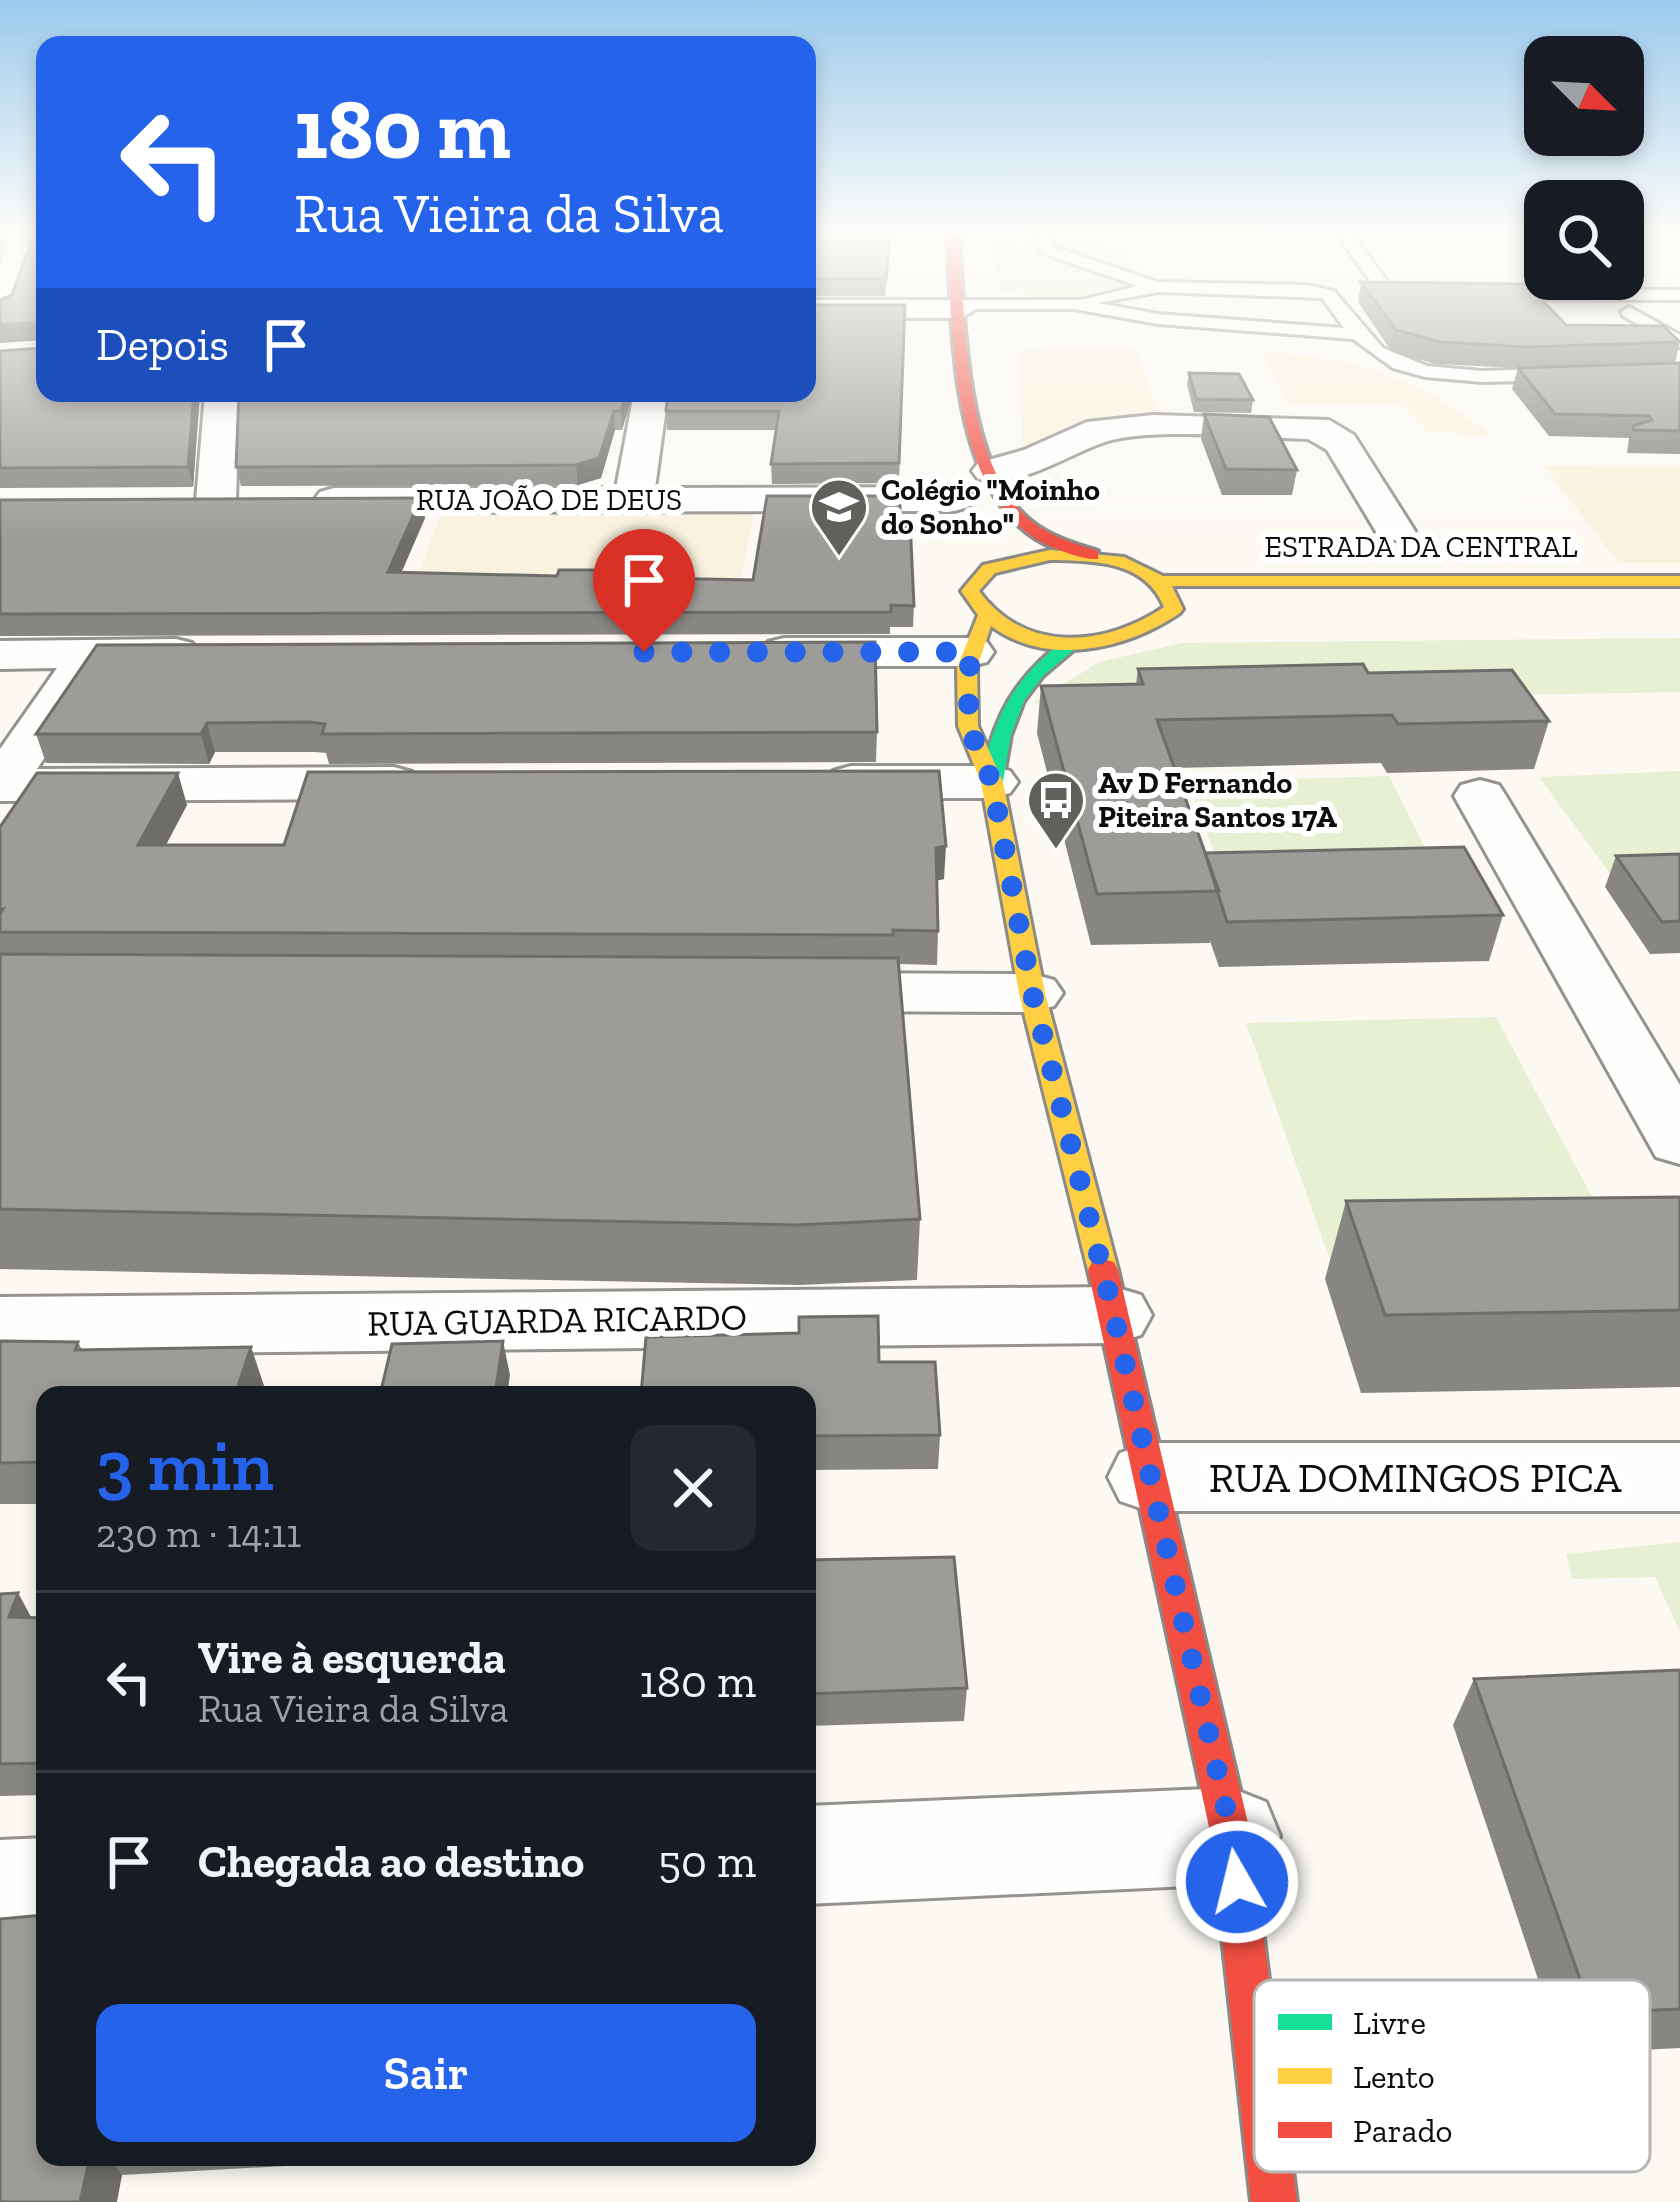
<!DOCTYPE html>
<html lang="pt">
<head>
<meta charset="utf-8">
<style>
	:root { --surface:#171b24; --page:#242831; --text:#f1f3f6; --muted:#9ea1a6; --line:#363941; --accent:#2563eb }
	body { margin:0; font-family:"Zilla Slab",serif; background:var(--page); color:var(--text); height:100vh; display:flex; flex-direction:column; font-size:45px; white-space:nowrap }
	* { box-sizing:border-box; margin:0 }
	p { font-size:39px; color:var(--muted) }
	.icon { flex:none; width:66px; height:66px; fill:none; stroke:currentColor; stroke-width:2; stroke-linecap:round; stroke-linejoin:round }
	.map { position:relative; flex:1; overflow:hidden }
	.sheet { position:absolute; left:36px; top:1386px; width:780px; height:780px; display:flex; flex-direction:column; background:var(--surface); border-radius:24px; box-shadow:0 6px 18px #0003 }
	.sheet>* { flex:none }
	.top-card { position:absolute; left:36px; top:36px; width:780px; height:366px; border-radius:24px; box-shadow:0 6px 18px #0003; background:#2563eb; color:#fff; overflow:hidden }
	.needle { width:78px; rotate:114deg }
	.tools { position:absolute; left:1524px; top:36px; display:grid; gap:24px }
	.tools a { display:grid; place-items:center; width:120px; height:120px; border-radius:24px; background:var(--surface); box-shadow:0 6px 18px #0003; font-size:60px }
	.pin { position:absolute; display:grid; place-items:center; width:102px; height:102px; color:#fff; margin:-123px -51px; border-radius:50% 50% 50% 0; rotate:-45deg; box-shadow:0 0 12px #0007 }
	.pin .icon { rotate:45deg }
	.me { position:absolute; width:132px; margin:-66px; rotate:352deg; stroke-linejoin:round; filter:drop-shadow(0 0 9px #0008) }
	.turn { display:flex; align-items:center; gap:42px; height:252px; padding:0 60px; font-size:54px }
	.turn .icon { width:156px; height:156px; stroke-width:2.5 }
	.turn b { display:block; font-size:84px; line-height:102px }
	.then { display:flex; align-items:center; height:114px; padding:0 60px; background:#0003; gap:24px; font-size:45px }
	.round { display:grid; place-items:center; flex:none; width:126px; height:126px; border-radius:24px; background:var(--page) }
	.head { display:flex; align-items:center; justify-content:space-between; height:204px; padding:0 60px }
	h1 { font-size:72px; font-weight:600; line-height:90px; color:var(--accent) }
	.primary-button { display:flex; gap:24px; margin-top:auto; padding:24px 60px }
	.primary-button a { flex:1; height:138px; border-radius:24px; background:var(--accent); color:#fff; font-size:48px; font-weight:600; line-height:138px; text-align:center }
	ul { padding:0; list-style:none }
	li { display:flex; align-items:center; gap:36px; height:180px; padding:0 60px; border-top:3px solid var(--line) }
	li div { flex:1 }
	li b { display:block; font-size:45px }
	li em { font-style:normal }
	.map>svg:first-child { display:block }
	.farmland { fill:#f8f2de }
	.green { fill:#e7f0d2 }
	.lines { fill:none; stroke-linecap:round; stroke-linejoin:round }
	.lane-casing { stroke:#949390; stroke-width:6 }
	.street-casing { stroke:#949390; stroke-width:6 }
	.fast-casing { stroke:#8b8a87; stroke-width:6 }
	.slow-casing { stroke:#8b8a87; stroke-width:6 }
	.jam-casing { stroke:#8b8a87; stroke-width:6 }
	.lane { fill:#fefefd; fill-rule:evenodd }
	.street { fill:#fefefd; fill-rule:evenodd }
	.fast { fill:#16e098; fill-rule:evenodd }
	.slow { fill:#ffcf43; fill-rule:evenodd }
	.jam { fill:#f24e42; fill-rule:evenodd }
	.wall { fill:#888683 }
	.shaded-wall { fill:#6f6d6a }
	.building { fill:#9e9c98; stroke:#6f6d6a; stroke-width:3 }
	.route { stroke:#2563eb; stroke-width:21; stroke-dasharray:0 37.8 }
	.labels { text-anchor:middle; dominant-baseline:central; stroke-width:12; stroke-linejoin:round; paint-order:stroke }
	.far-poi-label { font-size:30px; font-weight:bold; fill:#0d0d0d; stroke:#fff; text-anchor:start }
	.far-street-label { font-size:30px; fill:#0d0d0d; stroke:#fff }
	.street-label { font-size:36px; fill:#0d0d0d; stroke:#fff }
	.near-street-label { font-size:42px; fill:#0d0d0d; stroke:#fff }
	.key { fill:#fff; stroke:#b6b6b6; stroke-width:3 }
	.key-label { font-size:33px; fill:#0d0d0d }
</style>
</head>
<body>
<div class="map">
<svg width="1680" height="2202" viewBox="0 0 1680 2202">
	<rect width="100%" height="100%" fill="#fbf9f2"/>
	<path class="farmland" d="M 1135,348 L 1159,412 L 1086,424 L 1023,449 L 1018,350 Z
		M 1261,351 L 1339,360 L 1382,372 L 1439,398 L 1493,435 L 1427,432 L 1402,405 L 1288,405 Z
		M 1544,466 L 1680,467 L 1680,563 L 1619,563 Z
		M 441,514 L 754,514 L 739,584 L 414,585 Z"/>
	<path class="green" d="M 992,243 L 1120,245 L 1138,285 L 1064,300 L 1000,292 Z
		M 1680,638 L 1680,692 L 1033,703 L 1099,662 L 1182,643 Z
		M 1680,771 L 1680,868 L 1609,872 L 1539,777 Z
		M 1389,776 L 1440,878 L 1227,886 L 1188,782 Z
		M 1496,1017 L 1622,1253 L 1331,1263 L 1246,1023 Z
		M 1680,1542 L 1680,1632 L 1655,1577 L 1572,1579 L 1566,1554 Z"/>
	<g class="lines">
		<g class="lane-casing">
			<path id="lane" d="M 1035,233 L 1050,233 L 1054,247 L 1158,282 L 1307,285 L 1334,291 L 1383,348 L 1427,366 L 1482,371 L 1565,368 L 1574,374 L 1565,380 L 1482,382 L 1425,377 L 1393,368 L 1353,339 L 1158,324 L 1074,309 L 954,309 L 952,305 L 960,300 L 1081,300 L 1138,286 L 1042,253 ZM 1158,292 L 1322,298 L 1344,328 L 1158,314 L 1098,303 Z
				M 1336,233 L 1351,233 L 1393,289 L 1424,291 L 1424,297 L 1382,297 Z
				M 1680,290 L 1680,300 L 1492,299 L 1484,294 L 1492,289 Z
				M 1629,307 L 1680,335 L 1680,347 L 1623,316 L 1621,312 Z"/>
		</g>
		<g class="street-casing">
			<path id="street" d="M 11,233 L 39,233 L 15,308 L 0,317 L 0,265 Z
				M 807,300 L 961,300 L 976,309 L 961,318 L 807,318 Z
				M 205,393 L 239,393 L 236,501 L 230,509 L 202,509 L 196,501 Z
				M 634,393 L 668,393 L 655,488 L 954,487 L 968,491 L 974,499 L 968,507 L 954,511 L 334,512 L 320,508 L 314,500 L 320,492 L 334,488 L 616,488 Z
				M 1153,415 L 1329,420 L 1354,435 L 1415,531 L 1409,540 L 1381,540 L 1327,450 L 1308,439 C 1257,438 1146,426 1102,443 C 1065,456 1018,489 978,479 L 972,471 L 978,463 L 1024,450 L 1087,422 Z
				M 784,638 L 971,638 L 987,642 L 994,652 L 987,662 L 971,666 L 784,666 L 768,662 L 761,652 L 768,642 Z
				M 176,639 L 192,643 L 199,653 L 192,663 L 104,668 L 37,769 L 394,767 L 412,772 L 420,783 L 412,794 L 394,799 L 0,801 L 0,749 L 57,668 L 0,669 L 0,641 Z
				M 851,766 L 992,766 L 1010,771 L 1018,782 L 1010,793 L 992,798 L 851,798 L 833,793 L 825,782 L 833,771 Z
				M 1480,780 L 1499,785 L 1506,796 L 1680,1085 L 1680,1164 L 1656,1157 L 1454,796 L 1461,785 Z
				M 813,973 L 1032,974 L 1054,980 L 1063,993 L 1054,1006 L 1032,1012 L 813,1011 L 791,1005 L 782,992 L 791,979 Z
				M 1114,1287 L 1141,1295 L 1152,1315 L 1141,1335 L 1114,1343 L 0,1355 L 0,1297 Z
				M 1149,1443 L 1680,1443 L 1680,1511 L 1149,1511 L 1120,1501 L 1108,1477 L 1120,1453 Z
				M 1231,1788 L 1266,1802 L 1280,1836 L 1266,1870 L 1231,1884 L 807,1904 L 807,1806 Z
				M 45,1838 L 45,1938 L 0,1940 L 0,1840 Z"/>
		</g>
		<g class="fast-casing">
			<path id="fast" d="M 1066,639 L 1082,643 L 1043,676 L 1024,701 L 1011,735 L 1003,781 L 992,787 L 985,785 L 981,781 C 993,717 1014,678 1066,639 Z"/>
		</g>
		<g class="slow-casing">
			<path id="slow" d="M 1050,550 L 1124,557 L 1163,576 L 1680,576 L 1680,586 L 1172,586 L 1183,609 L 1180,613 C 1127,649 1048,668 991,626 L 977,668 L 978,726 L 1003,782 L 1045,993 L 1118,1270 L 1114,1278 L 1092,1278 L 1088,1270 L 1019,993 L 981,782 L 958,726 L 957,668 L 978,615 L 961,591 L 983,565 ZM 1050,560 C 1094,561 1145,560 1164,607 C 1105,647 1025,654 979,591 L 995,573 Z"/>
		</g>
		<g class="jam-casing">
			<path id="jam" d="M 947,233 L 959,233 C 965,314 963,464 1030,520 C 1049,536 1074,544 1098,551 L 1098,559 C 1083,560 1068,553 1054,548 C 947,505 953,330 947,233 Z
				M 1103,1259 L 1114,1262 L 1118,1270 L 1251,1836 L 1297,2202 L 1251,2202 L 1211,1836 L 1088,1270 L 1092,1262 Z"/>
		</g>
		<use href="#lane" class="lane"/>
		<use href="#street" class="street"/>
		<use href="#fast" class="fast"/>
		<use href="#slow" class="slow"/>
		<use href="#jam" class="jam"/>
	</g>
	<path class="wall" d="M 807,233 L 892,233 L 885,296 L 807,296 Z
		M 1361,282 L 1566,325 L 1680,341 L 1675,363 L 1680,363 L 1680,454 L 1627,453 L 1629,438 L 1549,436 L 1512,389 L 1518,368 L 1436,364 L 1392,352 L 1358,302 Z
		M 0,300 L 200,393 L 193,487 L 0,488 L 0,351 L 43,348 L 43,340 Z
		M 905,305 L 899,483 L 772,484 L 771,464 L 776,430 L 667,430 L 666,411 Z
		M 1189,373 L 1253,400 L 1251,413 L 1194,412 L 1187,385 Z
		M 478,393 L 633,393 L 622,430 L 615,430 L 601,478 L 578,485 L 241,486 L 236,467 L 398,395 L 409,399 Z
		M 1204,414 L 1297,470 L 1292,495 L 1222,495 L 1201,439 Z
		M 421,498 L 425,518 L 401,573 L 557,576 L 610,570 L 611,577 L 753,580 L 900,521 L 914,606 L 913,627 L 890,627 L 890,634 L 0,636 L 0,500 Z
		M 97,645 L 877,732 L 876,762 L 329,764 L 326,753 L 315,752 L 215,752 L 209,764 L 46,763 L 36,734 Z
		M 1138,669 L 1368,673 L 1549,721 L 1534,769 L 1387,773 L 1381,763 L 1174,768 L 1205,853 L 1503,915 L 1489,961 L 1219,967 L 1210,941 L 1210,943 L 1091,945 L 1037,733 L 1041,686 L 1136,684 Z
		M 187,805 L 166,845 L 944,879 L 937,880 L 938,931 L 937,965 L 898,964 L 920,1219 L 917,1280 L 799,1285 L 0,1269 L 0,827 Z
		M 1680,854 L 1680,953 L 1650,954 L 1605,887 L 1616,856 Z
		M 1680,1197 L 1680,1387 L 1361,1393 L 1325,1279 L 1346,1201 Z
		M 0,1341 L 78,1342 L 82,1350 L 251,1347 L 265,1389 L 45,1395 L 45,1504 L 0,1504 Z
		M 879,1362 L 940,1435 L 938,1469 L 807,1470 L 807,1395 Z
		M 807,1560 L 967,1688 L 964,1721 L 807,1726 Z
		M 18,1593 L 31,1618 L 45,1618 L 45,1795 L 0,1796 L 0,1594 Z
		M 1680,1670 L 1680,2048 L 1563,2054 L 1453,1725 L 1474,1679 Z
		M 45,2157 L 377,2157 L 376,2161 L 122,2175 Z"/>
	<path class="shaded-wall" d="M 0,233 L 7,233 L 0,252 Z
		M 43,322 L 45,340 L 0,343 L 0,325 Z
		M 194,393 L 200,393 L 193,487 L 188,467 Z
		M 626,393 L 633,393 L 622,430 L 621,411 Z
		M 614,411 L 615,430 L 601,478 L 578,485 L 576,465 Z
		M 421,498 L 425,518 L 392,594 L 388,572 Z
		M 207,723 L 215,752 L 209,764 L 201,734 Z
		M 178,773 L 187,805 L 148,878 L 138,845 Z
		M 946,846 L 944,879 L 935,881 L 936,848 Z
		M 503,1341 L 510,1375 L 507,1395 L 495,1395 Z
		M 251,1347 L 265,1389 L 263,1395 L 235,1395 Z
		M 18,1593 L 36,1626 L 9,1617 Z
		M 90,2157 L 108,2157 L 122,2175 L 117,2202 L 80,2202 Z"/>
	<path class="building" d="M 34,233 L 45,233 L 45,393 L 194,393 L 188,467 L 0,468 L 0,351 L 43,348 L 43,322 L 0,325 L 0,300 L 12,295 Z
		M 807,233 L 890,233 L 886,279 L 807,279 Z
		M 1361,282 L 1527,284 L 1566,325 L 1663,326 L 1680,342 L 1528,347 L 1441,342 L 1396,330 Z
		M 807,305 L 905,305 L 899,463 L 771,464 L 779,411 L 666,411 L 668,393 L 807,393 Z
		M 1680,363 L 1680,431 L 1634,430 L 1633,426 L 1652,420 L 1649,416 L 1555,414 L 1518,368 Z
		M 1189,373 L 1239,374 L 1253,400 L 1196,399 Z
		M 239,393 L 393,393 L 409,399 L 478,393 L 626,393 L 621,411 L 614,411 L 599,458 L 576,465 L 236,467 Z
		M 1204,414 L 1269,417 L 1297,470 L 1226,469 Z
		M 767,496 L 900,496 L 900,521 L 910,521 L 914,606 L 891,605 L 891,612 L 0,614 L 0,500 L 421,498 L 388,572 L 557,576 L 559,570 L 610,570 L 608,577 L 753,580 Z
		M 875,642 L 877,732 L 322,734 L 325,724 L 309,722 L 207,723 L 201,734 L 36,734 L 97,645 Z
		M 1363,664 L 1368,673 L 1512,670 L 1549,721 L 1398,724 L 1392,715 L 1157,720 L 1219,891 L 1097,894 L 1041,686 L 1143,684 L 1138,669 Z
		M 939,771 L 946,846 L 936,848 L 938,931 L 893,930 L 893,935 L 0,932 L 0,914 L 3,909 L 0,910 L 0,827 L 37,773 L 178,773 L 138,845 L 284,845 L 308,772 Z
		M 1464,847 L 1503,915 L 1227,922 L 1205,853 Z
		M 1680,854 L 1680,921 L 1662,922 L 1616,856 Z
		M 0,954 L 898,958 L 920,1219 L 798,1225 L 0,1209 Z
		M 1680,1197 L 1680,1310 L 1385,1315 L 1346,1201 Z
		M 878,1316 L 879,1362 L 935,1362 L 940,1435 L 807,1436 L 807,1395 L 641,1395 L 646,1337 L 799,1333 L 799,1317 Z
		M 0,1341 L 78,1342 L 75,1350 L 251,1347 L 235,1395 L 45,1395 L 45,1462 L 0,1463 Z
		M 503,1341 L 495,1395 L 380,1395 L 392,1344 Z
		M 954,1557 L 967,1688 L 807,1694 L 807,1560 Z
		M 18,1593 L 9,1617 L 45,1618 L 45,1763 L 0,1764 L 0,1594 Z
		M 1680,1670 L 1680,2009 L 1592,2013 L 1474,1679 Z
		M 45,1915 L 45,2157 L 90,2157 L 80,2202 L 0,2202 L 0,1919 Z"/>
	<linearGradient id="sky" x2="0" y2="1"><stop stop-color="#9bcaed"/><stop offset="0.43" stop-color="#fdfcf9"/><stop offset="1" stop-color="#fdfcf9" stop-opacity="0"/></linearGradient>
	<rect width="1680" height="542" fill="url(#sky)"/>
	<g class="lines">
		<path class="route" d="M 644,652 L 970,652 L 968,726 L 992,782 L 1032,992 L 1114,1315 L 1232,1836 L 1237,1882"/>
	</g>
	<defs>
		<g id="school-pin" transform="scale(3)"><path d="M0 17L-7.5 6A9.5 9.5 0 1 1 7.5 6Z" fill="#60605d" stroke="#fff"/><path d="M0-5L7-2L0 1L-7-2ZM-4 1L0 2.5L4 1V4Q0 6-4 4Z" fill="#fff"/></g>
		<g id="bus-pin" transform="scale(3)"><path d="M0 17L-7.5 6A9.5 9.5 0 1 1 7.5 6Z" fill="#60605d" stroke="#fff"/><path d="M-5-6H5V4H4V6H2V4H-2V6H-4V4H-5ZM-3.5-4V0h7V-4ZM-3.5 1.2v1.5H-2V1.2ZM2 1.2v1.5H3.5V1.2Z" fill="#fff"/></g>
	</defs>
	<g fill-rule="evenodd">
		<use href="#school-pin" x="839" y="507"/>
		<use href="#bus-pin" x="1056" y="800"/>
	</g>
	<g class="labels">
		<g class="far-poi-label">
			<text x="881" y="490">Colégio "Moinho<tspan x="881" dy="34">do Sonho"</tspan></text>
			<text x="1098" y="783">Av D Fernando<tspan x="1098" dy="34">Piteira Santos 17A</tspan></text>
		</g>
		<g class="far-street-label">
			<text x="549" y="500">RUA JOÃO DE DEUS</text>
			<text x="1421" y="547">ESTRADA DA CENTRAL</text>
		</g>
		<g class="street-label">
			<text transform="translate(557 1320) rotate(-1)">RUA GUARDA RICARDO</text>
		</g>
		<g class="near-street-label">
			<text x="1415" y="1477">RUA DOMINGOS PICA</text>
		</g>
	</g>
	<rect x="1254" y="1980" width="396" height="192" rx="18" class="key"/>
	<rect x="1278" y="2014" width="54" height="16" fill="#16e098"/>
	<rect x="1278" y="2068" width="54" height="16" fill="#ffcf43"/>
	<rect x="1278" y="2122" width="54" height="16" fill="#f24e42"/>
	<g class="key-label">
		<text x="1353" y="2034">Livre</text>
		<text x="1353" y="2088">Lento</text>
		<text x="1353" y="2142">Parado</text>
	</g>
</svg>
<div class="tools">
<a><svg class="needle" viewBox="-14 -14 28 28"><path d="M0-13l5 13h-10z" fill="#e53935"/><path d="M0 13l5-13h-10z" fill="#9ea1a6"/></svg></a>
<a><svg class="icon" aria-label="search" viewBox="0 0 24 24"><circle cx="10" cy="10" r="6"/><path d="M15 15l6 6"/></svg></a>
</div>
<div class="pin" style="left:644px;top:652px;background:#d93025"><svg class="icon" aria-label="arrive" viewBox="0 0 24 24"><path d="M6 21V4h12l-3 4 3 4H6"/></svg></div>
<svg class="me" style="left:1237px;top:1882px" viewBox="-20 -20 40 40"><circle r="17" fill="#2563eb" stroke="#fff" stroke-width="3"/><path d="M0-11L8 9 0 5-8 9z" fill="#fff"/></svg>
<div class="top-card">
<div class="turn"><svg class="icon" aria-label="left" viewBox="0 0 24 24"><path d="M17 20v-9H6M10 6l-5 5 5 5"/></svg><div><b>180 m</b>Rua Vieira da Silva</div></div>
<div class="then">Depois<svg class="icon" aria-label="arrive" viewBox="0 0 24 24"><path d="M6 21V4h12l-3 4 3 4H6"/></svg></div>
</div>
<section class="sheet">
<div class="head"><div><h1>3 min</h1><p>230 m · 14:11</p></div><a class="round"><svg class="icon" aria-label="close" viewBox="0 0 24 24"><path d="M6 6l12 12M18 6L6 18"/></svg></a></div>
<ul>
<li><svg class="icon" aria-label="left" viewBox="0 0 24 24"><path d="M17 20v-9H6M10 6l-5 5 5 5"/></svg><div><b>Vire à esquerda</b><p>Rua Vieira da Silva</p></div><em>180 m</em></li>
<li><svg class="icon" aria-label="arrive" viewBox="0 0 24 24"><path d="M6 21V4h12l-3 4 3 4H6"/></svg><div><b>Chegada ao destino</b></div><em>50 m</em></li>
</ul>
<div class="primary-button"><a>Sair</a></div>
</section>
</div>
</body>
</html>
